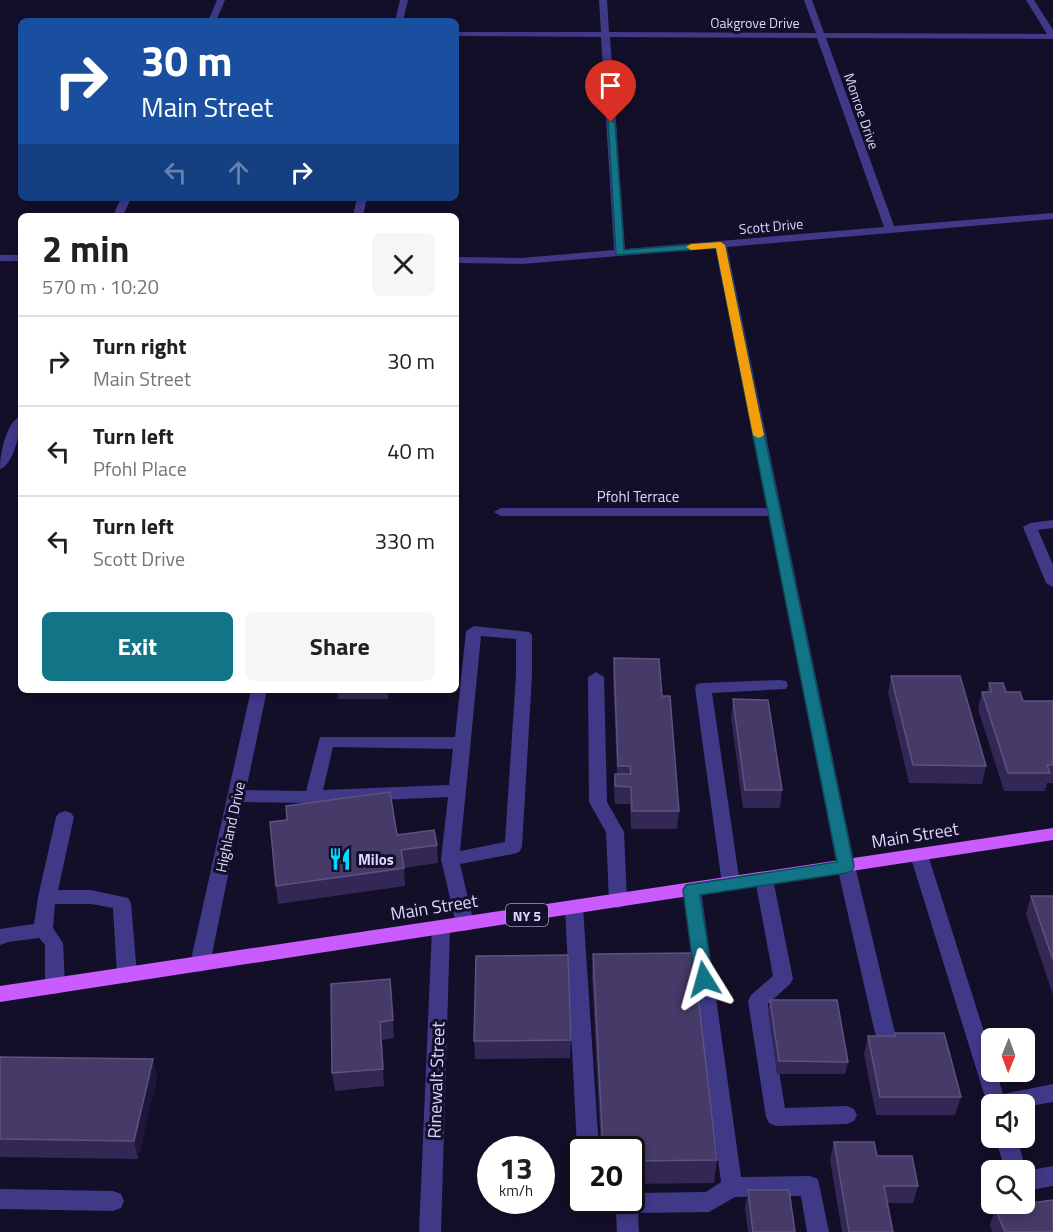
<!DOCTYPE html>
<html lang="en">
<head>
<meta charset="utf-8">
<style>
	:root { --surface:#fff; --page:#f6f6f6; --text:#202124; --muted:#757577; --line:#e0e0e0; --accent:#127487 }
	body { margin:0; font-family:"Titillium Web",sans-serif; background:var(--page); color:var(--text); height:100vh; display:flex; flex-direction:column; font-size:22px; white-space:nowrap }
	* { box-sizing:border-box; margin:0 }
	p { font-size:20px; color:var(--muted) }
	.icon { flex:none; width:33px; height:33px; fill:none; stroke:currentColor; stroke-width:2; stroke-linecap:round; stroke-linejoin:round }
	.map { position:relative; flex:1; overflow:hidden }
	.drawer { position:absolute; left:18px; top:213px; width:441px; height:480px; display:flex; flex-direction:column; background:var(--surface); border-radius:9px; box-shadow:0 3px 9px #0003 }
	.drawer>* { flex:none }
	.banner { position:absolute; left:18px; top:18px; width:441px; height:183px; border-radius:9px; box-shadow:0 3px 9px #0003; background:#1a4fa0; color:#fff; overflow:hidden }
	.needle { width:39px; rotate:181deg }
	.controls { position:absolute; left:981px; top:1028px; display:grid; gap:12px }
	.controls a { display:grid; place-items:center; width:54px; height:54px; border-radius:9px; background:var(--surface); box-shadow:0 3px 9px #0003; font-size:30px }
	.speed { position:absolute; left:477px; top:1136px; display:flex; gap:12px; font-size:30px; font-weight:700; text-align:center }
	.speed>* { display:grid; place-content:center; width:78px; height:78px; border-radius:50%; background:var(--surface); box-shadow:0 3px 9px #0003; line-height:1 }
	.speed small { font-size:15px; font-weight:400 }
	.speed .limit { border:3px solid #111; border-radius:9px; background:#fff; color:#111 }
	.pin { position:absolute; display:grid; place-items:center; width:51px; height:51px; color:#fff; margin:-62px -26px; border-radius:50% 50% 50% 0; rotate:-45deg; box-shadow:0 0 6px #0007 }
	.pin .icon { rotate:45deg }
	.me { position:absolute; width:66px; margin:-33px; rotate:352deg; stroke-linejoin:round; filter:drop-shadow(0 0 4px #0008) }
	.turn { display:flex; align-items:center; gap:21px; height:126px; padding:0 24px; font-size:27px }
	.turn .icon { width:78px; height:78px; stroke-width:2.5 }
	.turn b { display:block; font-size:42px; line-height:51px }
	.lanes { display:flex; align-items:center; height:57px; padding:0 24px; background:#0003; justify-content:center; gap:30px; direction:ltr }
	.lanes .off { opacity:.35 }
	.round { display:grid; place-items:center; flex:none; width:63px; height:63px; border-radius:9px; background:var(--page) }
	.summary { display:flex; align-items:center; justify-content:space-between; height:102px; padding:0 24px }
	h1 { font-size:36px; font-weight:700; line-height:45px }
	.primary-button { display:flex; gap:12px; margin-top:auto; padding:12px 24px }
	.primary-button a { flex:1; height:69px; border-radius:9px; background:var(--accent); color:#fff; font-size:24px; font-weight:700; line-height:69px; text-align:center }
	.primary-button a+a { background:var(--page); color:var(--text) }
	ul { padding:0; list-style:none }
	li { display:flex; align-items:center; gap:18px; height:90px; padding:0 24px; border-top:2px solid var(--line) }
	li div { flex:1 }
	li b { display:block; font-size:22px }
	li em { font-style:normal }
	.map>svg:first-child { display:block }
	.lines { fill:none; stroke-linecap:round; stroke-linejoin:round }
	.minor { fill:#3f3988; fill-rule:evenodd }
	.major { fill:#ca5cff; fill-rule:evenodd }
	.wall { fill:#332756 }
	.shaded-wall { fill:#1f163c }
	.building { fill:#453a68; stroke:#5d5280; stroke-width:1.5 }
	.route { fill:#127487; stroke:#0c4b58; stroke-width:1.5 }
	.slow { fill:#f59e0b }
	.labels { text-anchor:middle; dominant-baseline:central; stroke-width:6; stroke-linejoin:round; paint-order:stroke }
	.far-street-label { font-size:14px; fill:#dcd5ff; stroke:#140f28 }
	.shield { fill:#140f28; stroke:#a09abe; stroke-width:1.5 }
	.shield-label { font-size:14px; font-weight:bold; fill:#dcd5ff }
	.street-label { font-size:15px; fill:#dcd5ff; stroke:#140f28 }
	.poi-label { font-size:15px; font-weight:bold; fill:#dcd5ff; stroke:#140f28; text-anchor:start }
	.near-street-label { font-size:18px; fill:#dcd5ff; stroke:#140f28 }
</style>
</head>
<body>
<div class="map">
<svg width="1053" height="1232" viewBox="0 0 1053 1232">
	<rect width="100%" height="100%" fill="#140f28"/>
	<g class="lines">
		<path class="minor" d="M 217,0 L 225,0 L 216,21 L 208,21 Z
			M 400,0 L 408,0 L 403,21 L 395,21 Z
			M 599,0 L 607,0 L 609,32 L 816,33 L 804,0 L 812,0 L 824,33 L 1047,34 L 1026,0 L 1034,0 L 1053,30 L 1053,39 L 826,38 L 894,226 L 1053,213 L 1053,219 L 727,247 L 855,866 L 895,1033 L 892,1039 L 885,1041 L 878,1039 L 875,1033 L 837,866 L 769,516 L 501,516 L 494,512 L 501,508 L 767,508 L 716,248 L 522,264 L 456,263 L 456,257 L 522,258 L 614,250 L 601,37 L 456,36 L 456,32 L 601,32 ZM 610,37 L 817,38 L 884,227 L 625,249 Z
			M 121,198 L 131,198 L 123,216 L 113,216 Z
			M 357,198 L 367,198 L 363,216 L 353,216 Z
			M 0,255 L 21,255 L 21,261 L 0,261 Z
			M 21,416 C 21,429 14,465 0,469 C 0,455 6,421 21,416 Z
			M 1053,520 L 1053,528 L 1038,530 L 1053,565 L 1053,587 L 1046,583 L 1023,527 L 1030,523 Z
			M 474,626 L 529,632 L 532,635 L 532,675 L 522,847 L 519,852 L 513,854 L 460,864 L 474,924 L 472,929 L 465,931 L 458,929 L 456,924 L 441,859 L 448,797 L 313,803 L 243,802 L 210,964 L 207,969 L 200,972 L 193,969 L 190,964 L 251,690 L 267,690 L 246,790 L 306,791 L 320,737 L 455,737 L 466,631 ZM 481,636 L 516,639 L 516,675 L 505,842 L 460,851 ZM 333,747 L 453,749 L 449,785 L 323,790 Z
			M 596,672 L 604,677 L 607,802 L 624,832 L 627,901 L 624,906 L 618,908 L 612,906 L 609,901 L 606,832 L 589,802 L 588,677 Z
			M 780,680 L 786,681 L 788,685 L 786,689 L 712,693 L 740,884 L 737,889 L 731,891 L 725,889 L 722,884 L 695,688 L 697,684 L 703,683 Z
			M 65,811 L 71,813 L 74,817 L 58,890 L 91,890 L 128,898 L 131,903 L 137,975 L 134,980 L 127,983 L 120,980 L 117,975 L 113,908 L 91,904 L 55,904 L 53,928 L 63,943 L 65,986 L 62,992 L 55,994 L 48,992 L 45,986 L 45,945 L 39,938 L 8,942 L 0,945 L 0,929 L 34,924 L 38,897 L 56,817 L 59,813 Z
			M 919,848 L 925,850 L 928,855 L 992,1057 L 992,1071 L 996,1071 L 1003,1094 L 1053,1084 L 1053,1102 L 1024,1107 L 1024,1104 L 992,1104 L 992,1111 L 989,1110 L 910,855 L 913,850 Z
			M 764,872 L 770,874 L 773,879 L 793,979 L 790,984 L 768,1004 L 785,1108 L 847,1106 L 854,1109 L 857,1115 L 854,1121 L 847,1124 L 776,1126 L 769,1123 L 766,1117 L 748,1001 L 751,995 L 773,976 L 755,879 L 758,874 Z
			M 692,883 L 698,885 L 701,890 L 741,1177 L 810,1176 L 818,1179 L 829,1232 L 807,1232 L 801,1196 L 735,1197 L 709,1212 L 638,1213 L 639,1232 L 617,1232 L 616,1213 L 592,1213 L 584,1210 L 580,1200 L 580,1199 L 632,1200 L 632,1193 L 706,1192 L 721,1182 L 683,890 L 686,885 Z
			M 574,900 L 580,902 L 583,907 L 599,1149 L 580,1149 L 580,1156 L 577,1149 L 565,907 L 568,902 Z
			M 441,921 L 448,923 L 450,928 L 441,1232 L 419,1232 L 432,928 L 434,923 Z
			M 995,1137 L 1017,1137 L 1026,1171 L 1053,1166 L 1053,1186 L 1024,1191 L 1024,1170 L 1005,1170 Z
			M 0,1189 L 113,1191 L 121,1194 L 124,1201 L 121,1208 L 113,1211 L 0,1209 Z"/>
		<path class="major" d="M 1053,828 L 1053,840 L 0,1002 L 0,986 Z"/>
	</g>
	<path class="wall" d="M 614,658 L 662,696 L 679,811 L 677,829 L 631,829 L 630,804 L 615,804 L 614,791 L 615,774 L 617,774 L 613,676 Z
		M 891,676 L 986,766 L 982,784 L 909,783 L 888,693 Z
		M 989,683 L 1023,701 L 1053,701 L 1053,783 L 1047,783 L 1045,791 L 1004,791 L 978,709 L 982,692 L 987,692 Z
		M 337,690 L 389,690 L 388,699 L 338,699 Z
		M 733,699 L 782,790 L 780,808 L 743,808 L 731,717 Z
		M 397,835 L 437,845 L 438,863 L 404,868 L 405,886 L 278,904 L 276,886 Z
		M 1031,896 L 1053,896 L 1053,995 L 1026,914 Z
		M 593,954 L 717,1160 L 714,1183 L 632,1184 L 632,1149 L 601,1149 L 592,977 Z
		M 390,979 L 394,1038 L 382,1040 L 384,1086 L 335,1091 L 332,1073 Z
		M 770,1000 L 848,1062 L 845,1074 L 777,1074 L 768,1012 Z
		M 895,1033 L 961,1097 L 955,1115 L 876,1115 L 864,1054 L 868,1036 L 894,1036 Z
		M 571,1040 L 570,1058 L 475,1059 L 474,1041 Z
		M 0,1058 L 157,1077 L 138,1159 L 0,1157 Z
		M 834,1142 L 877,1156 L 918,1186 L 913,1203 L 887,1203 L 893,1232 L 842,1232 L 830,1160 Z
		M 748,1190 L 795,1232 L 748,1232 L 745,1208 Z
		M 995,1208 L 1053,1232 L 992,1232 L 990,1225 Z"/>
	<path class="shaded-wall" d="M 380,1022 L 382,1040 L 384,1086 L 383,1069 Z
		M 153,1059 L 157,1077 L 138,1159 L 134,1141 Z"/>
	<path class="building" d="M 614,658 L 659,659 L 662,696 L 670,696 L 679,811 L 632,811 L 631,787 L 615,786 L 615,774 L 631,774 L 630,766 L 618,766 Z
		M 891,676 L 960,676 L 986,766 L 913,765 Z
		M 989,683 L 1003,683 L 1006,692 L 1020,692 L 1023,701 L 1053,701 L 1053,765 L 1047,765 L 1050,773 L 1008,773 L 982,692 L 992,692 Z
		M 733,699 L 768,700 L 782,790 L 745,790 Z
		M 390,792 L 397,835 L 434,830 L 437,845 L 401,850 L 404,868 L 276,886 L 270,822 L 287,820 L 286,806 Z
		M 1031,896 L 1053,896 L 1053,960 Z
		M 693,953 L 717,1160 L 632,1161 L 632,1149 L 603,1149 L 593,954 Z
		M 568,955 L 571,1040 L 474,1041 L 476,956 Z
		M 390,979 L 393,1020 L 380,1022 L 383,1069 L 332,1073 L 331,984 Z
		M 770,1000 L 837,1000 L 848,1062 L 779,1061 Z
		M 895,1033 L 944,1033 L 961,1097 L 880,1097 L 868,1036 L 895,1036 Z
		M 0,1057 L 153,1059 L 134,1141 L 0,1139 Z
		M 834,1142 L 874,1142 L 877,1156 L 912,1156 L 918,1186 L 884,1186 L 893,1232 L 849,1232 Z
		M 748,1190 L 789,1190 L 795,1232 L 753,1232 Z
		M 1053,1200 L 1053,1232 L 1005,1232 L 995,1208 Z"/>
	<path class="route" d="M 608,120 L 615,122 L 624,250 L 721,242 L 725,245 L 854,866 L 852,871 L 846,873 L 700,895 L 713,979 L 710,984 L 704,986 L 698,984 L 695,979 L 683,890 L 686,885 L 837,862 L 716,248 L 616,255 Z"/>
	<path class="slow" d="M 721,242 L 725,245 L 764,435 L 759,438 L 753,435 L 716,248 L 691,250 L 686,247 L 691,244 Z"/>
	<defs>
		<g id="restaurant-bare" transform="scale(1.8)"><path d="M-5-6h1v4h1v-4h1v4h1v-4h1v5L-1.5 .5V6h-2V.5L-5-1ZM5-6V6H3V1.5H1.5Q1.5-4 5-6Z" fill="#01daff" stroke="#140f28" stroke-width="2.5" paint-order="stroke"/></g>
	</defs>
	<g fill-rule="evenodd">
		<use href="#restaurant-bare" x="340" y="859"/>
	</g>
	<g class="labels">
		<g class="far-street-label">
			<text x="755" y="22">Oakgrove Drive</text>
			<text transform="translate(862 111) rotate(71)">Monroe Drive</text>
			<text transform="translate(771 226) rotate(-5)">Scott Drive</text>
		</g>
		<rect class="shield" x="506" y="904" width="42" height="22" rx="4.5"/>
		<g class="shield-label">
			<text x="527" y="915">NY 5</text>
		</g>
		<g class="street-label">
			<text x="638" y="496">Pfohl Terrace</text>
			<text transform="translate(230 827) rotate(-78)">Highland Drive</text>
		</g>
		<g class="poi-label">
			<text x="358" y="859">Milos</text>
		</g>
		<g class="near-street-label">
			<text transform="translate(915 835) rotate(-9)">Main Street</text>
			<text transform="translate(434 907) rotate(-9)">Main Street</text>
			<text transform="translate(436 1080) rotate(-88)">Rinewalt Street</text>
		</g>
	</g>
</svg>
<div class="controls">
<a><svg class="needle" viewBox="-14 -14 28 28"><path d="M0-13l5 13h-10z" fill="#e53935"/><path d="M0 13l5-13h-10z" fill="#757577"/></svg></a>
<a><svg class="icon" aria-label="sound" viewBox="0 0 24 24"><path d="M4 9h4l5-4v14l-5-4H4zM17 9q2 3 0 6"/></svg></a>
<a><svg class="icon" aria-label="search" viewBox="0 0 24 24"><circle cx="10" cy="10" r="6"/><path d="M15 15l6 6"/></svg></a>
</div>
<div class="speed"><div>13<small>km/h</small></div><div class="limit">20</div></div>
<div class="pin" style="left:611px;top:122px;background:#d93025"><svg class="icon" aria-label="arrive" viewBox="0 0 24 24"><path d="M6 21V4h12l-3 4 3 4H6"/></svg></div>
<svg class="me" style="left:704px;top:979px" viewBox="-20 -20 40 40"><path d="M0-17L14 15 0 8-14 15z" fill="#127487" stroke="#fff" stroke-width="4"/></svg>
<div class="banner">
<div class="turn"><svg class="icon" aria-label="right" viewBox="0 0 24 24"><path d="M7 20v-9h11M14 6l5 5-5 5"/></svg><div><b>30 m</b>Main Street</div></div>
<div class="lanes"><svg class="icon off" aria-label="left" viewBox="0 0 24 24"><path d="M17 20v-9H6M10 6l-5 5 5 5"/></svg><svg class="icon off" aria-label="ahead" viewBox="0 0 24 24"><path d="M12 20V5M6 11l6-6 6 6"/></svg><svg class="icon" aria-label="right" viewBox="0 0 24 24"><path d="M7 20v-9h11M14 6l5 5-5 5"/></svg></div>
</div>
<section class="drawer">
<div class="summary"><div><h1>2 min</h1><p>570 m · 10:20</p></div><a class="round"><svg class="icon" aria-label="close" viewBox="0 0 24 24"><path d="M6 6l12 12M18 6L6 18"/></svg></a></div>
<ul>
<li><svg class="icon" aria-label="right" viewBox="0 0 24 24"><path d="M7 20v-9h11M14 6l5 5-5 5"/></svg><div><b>Turn right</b><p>Main Street</p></div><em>30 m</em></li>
<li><svg class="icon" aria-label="left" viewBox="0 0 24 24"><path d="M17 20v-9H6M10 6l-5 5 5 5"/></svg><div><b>Turn left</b><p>Pfohl Place</p></div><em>40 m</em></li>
<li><svg class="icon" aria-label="left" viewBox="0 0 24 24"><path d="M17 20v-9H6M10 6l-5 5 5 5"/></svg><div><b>Turn left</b><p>Scott Drive</p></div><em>330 m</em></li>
</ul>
<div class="primary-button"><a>Exit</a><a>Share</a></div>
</section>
</div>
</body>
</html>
